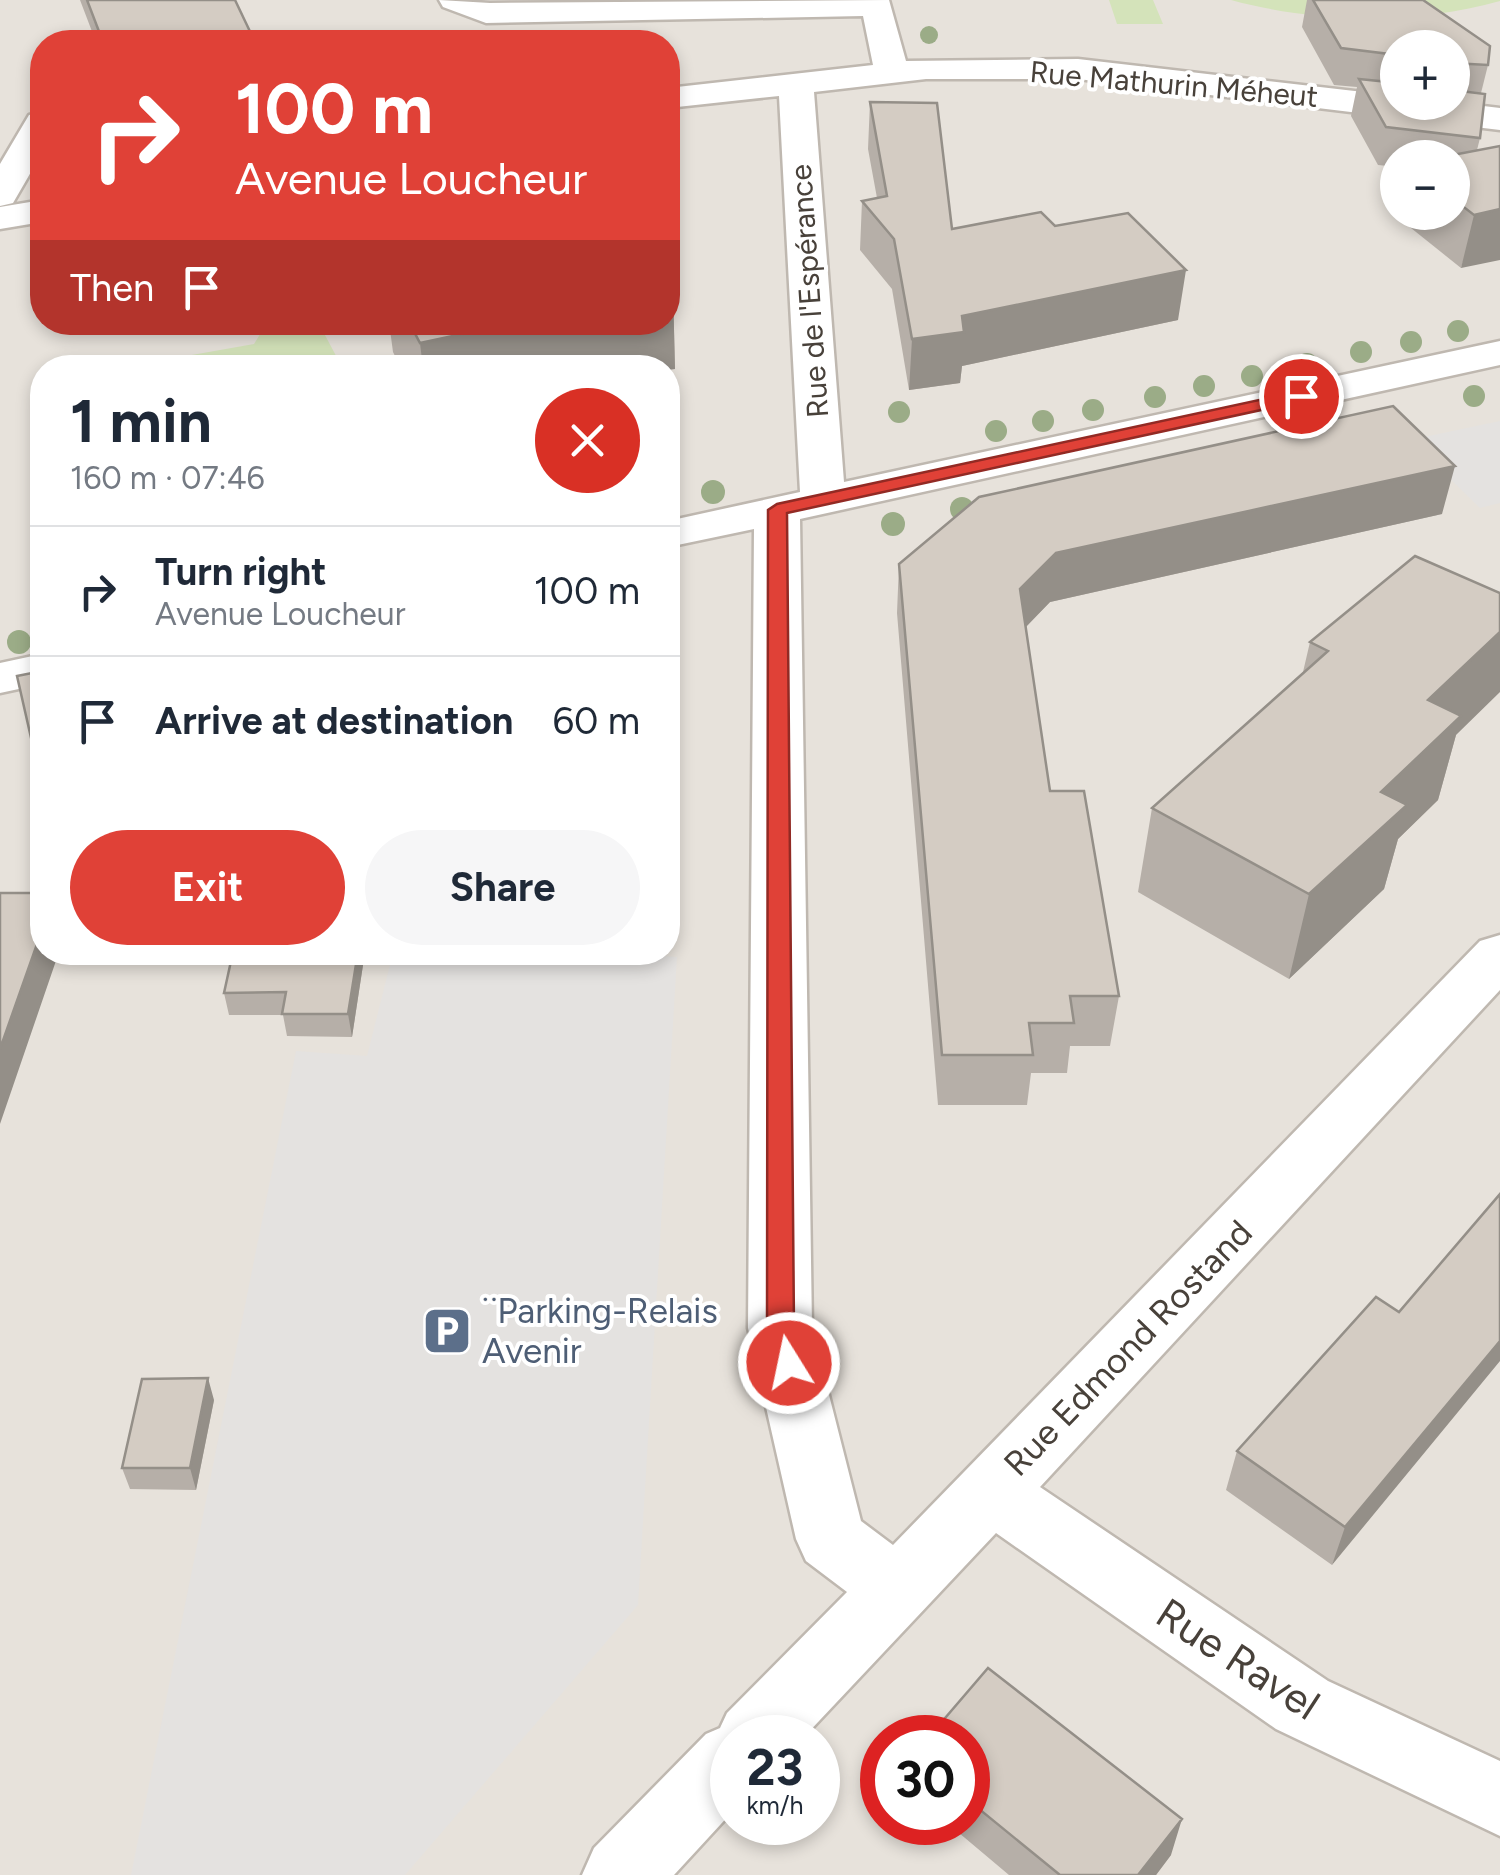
<!DOCTYPE html>
<html lang="en">
<head>
<meta charset="utf-8">
<style>
	:root { --surface:#fff; --page:#f6f6f7; --text:#1f2937; --muted:#747a83; --line:#e0e1e3; --accent:#e04137 }
	body { margin:0; font-family:Figtree,sans-serif; background:var(--page); color:var(--text); height:100vh; display:flex; flex-direction:column; font-size:38px; white-space:nowrap }
	* { box-sizing:border-box; margin:0 }
	p { font-size:32px; color:var(--muted) }
	.icon { flex:none; width:55px; height:55px; fill:none; stroke:currentColor; stroke-width:2; stroke-linecap:round; stroke-linejoin:round }
	.map { position:relative; flex:1; overflow:hidden }
	.panel { position:absolute; left:30px; top:355px; width:650px; height:610px; display:flex; flex-direction:column; background:var(--surface); border-radius:40px; box-shadow:0 5px 15px #0003 }
	.panel>* { flex:none }
	.guide { position:absolute; left:30px; top:30px; width:650px; height:305px; border-radius:40px; box-shadow:0 5px 15px #0003; background:#e04137; color:#fff; overflow:hidden }
	.tools { position:absolute; left:1380px; top:30px; display:grid; gap:20px }
	.tools a { display:grid; place-items:center; width:90px; height:90px; border-radius:50%; background:var(--surface); box-shadow:0 5px 15px #0003; font-size:50px }
	.speed { position:absolute; left:710px; top:1715px; display:flex; gap:20px; font-size:50px; font-weight:700; text-align:center }
	.speed>* { display:grid; place-content:center; width:130px; height:130px; border-radius:50%; background:var(--surface); box-shadow:0 5px 15px #0003; line-height:1 }
	.speed small { font-size:25px; font-weight:400 }
	.speed .limit { border:15px solid #d22; background:#fff; color:#111 }
	.pin { position:absolute; display:grid; place-items:center; width:85px; height:85px; color:#fff; margin:-42px; border:5px solid #fff; border-radius:50%; box-shadow:0 2px 10px #0007 }
	.me { position:absolute; width:110px; margin:-55px; rotate:350deg; stroke-linejoin:round; filter:drop-shadow(0 0 8px #0008) }
	.turn { display:flex; align-items:center; gap:35px; height:210px; padding:0 40px; font-size:45px }
	.turn .icon { width:130px; height:130px; stroke-width:2.5 }
	.turn b { display:block; font-size:70px; line-height:85px }
	.then { display:flex; align-items:center; height:95px; padding:0 40px; background:#0003; gap:20px; font-size:38px }
	.round { display:grid; place-items:center; flex:none; width:105px; height:105px; border-radius:52px; background:var(--page) }
	.overview { display:flex; align-items:center; justify-content:space-between; height:170px; padding:0 40px }
	h1 { font-size:60px; font-weight:700; line-height:75px }
	.action { display:flex; gap:20px; margin-top:auto; padding:20px 40px }
	.action a { flex:1; height:115px; border-radius:60px; background:var(--accent); color:#fff; font-size:40px; font-weight:700; line-height:115px; text-align:center }
	.action a+a { background:var(--page); color:var(--text) }
	ul { padding:0; list-style:none }
	li { display:flex; align-items:center; gap:30px; height:130px; padding:0 40px; border-top:2px solid var(--line) }
	li div { flex:1 }
	li b { display:block; font-size:38px }
	li em { font-style:normal }
	.map>svg:first-child { display:block }
	.residential { fill:#e7e2db; fill-rule:evenodd }
	.green { fill:#d4e3ba }
	.parking { fill:#e4e2e0 }
	.lines { fill:none; stroke-linecap:round; stroke-linejoin:round }
	.minor-casing { stroke:#bfb8b0; stroke-width:5 }
	.minor { fill:#fff; fill-rule:evenodd }
	.tree { fill:#9bac87 }
	.wall { fill:#b6afa8; fill-rule:evenodd }
	.shaded-wall { fill:#948f88 }
	.building { fill:#d4ccc3; stroke:#948f88; stroke-width:2.5 }
	.route { fill:#e04137; stroke:#922a24; stroke-width:2.5 }
	.labels { text-anchor:middle; dominant-baseline:central; stroke-width:8; stroke-linejoin:round; paint-order:stroke }
	.far-street-label { font-size:30px; fill:#48413a; stroke:#fff }
	.service-label { font-size:35px; fill:#4e5e75; stroke:#fff; text-anchor:start }
	.street-label { font-size:35px; fill:#48413a; stroke:#fff }
	.near-street-label { font-size:42px; fill:#48413a; stroke:#fff }
</style>
</head>
<body>
<div class="map">
<svg width="1500" height="1875" viewBox="0 0 1500 1875">
	<rect width="100%" height="100%" fill="#f4f1ec"/>
	<path class="residential" d="M 0,0 L 1500,0 L 1500,1875 L 0,1875 ZM 42,42 L 668,42 L 668,322 L 42,322 ZM 1398,48 L 1452,48 L 1452,102 L 1398,102 ZM 1398,158 L 1452,158 L 1452,212 L 1398,212 ZM 42,368 L 668,368 L 668,952 L 42,952 ZM 732,1738 L 818,1738 L 818,1822 L 732,1822 ZM 882,1738 L 968,1738 L 968,1822 L 882,1822 Z"/>
	<path class="green" d="M 1109,0 L 1153,0 L 1163,24 L 1117,24 Z
		M 1231,0 L 1500,0 L 1500,1 C 1416,25 1315,23 1231,0 Z
		M 318,322 L 342,367 L 124,367 L 254,344 L 262,331 Z"/>
	<path class="parking" d="M 1500,421 L 1500,503 L 1480,508 L 1410,440 Z
		M 600,952 L 677,957 L 638,1605 L 405,1875 L 131,1875 L 296,1051 L 367,1056 L 393,953 Z"/>
	<g class="lines">
		<g class="minor-casing">
			<path id="minor" d="M 439,0 L 490,3 L 889,0 L 906,61 L 1078,59 L 1398,96 L 1398,102 L 1450,102 L 1500,108 L 1500,130 L 1078,79 L 926,79 L 814,92 L 844,482 L 1500,341 L 1500,365 L 800,519 L 812,1328 L 861,1521 L 893,1545 L 1480,941 L 1500,935 L 1500,990 L 1040,1487 L 1328,1681 L 1500,1761 L 1500,1836 L 1276,1729 L 996,1533 L 803,1738 L 732,1738 L 732,1812 L 674,1875 L 582,1875 L 594,1848 L 706,1734 L 720,1728 L 727,1713 L 847,1592 L 806,1561 L 796,1539 L 748,1328 L 754,529 L 668,547 L 668,521 L 800,492 L 779,96 L 668,108 L 668,88 L 873,65 L 863,16 L 486,23 L 443,7 Z
				M 42,112 L 42,153 L 13,203 L 0,206 L 0,164 L 29,115 Z
				M 42,200 L 42,222 L 0,229 L 0,207 Z
				M 42,654 L 42,684 L 0,693 L 0,663 Z"/>
		</g>
		<use href="#minor" class="minor"/>
	</g>
	<g class="tree">
		<circle cx="929" cy="35" r="9"/>
		<circle cx="1458" cy="331" r="11"/>
		<circle cx="1411" cy="342" r="11"/>
		<circle cx="1361" cy="352" r="11"/>
		<circle cx="1307" cy="364" r="11"/>
		<circle cx="1252" cy="376" r="11"/>
		<circle cx="1204" cy="386" r="11"/>
		<circle cx="1474" cy="396" r="11"/>
		<circle cx="1155" cy="397" r="11"/>
		<circle cx="1093" cy="410" r="11"/>
		<circle cx="899" cy="412" r="11"/>
		<circle cx="1043" cy="421" r="11"/>
		<circle cx="996" cy="431" r="11"/>
		<circle cx="713" cy="492" r="12"/>
		<circle cx="962" cy="509" r="12"/>
		<circle cx="893" cy="524" r="12"/>
		<circle cx="19" cy="642" r="12"/>
	</g>
	<path class="wall" d="M 80,0 L 235,0 L 255,42 L 96,42 Z
		M 1307,0 L 1423,0 L 1488,65 L 1481,93 L 1480,138 L 1477,150 L 1500,146 L 1461,268 L 1396,216 L 1398,208 L 1398,212 L 1452,212 L 1452,158 L 1398,158 L 1398,167 L 1378,165 L 1351,116 L 1357,87 L 1334,85 L 1302,27 ZM 1398,48 L 1452,48 L 1452,102 L 1398,102 Z
		M 870,102 L 952,229 L 1055,226 L 1178,320 L 962,366 L 960,383 L 909,390 L 892,289 L 860,250 L 862,201 L 877,198 L 868,149 Z
		M 673,290 L 675,369 L 359,368 L 397,360 L 393,352 L 389,322 L 668,322 Z
		M 1442,514 L 1050,602 L 1026,627 L 1050,791 L 1119,996 L 1110,1046 L 1070,1046 L 1067,1073 L 1031,1073 L 1027,1105 L 938,1105 L 897,613 L 899,564 Z
		M 1415,556 L 1456,735 L 1438,800 L 1398,839 L 1384,889 L 1289,979 L 1138,892 L 1152,808 L 1303,672 L 1310,642 Z
		M 233,952 L 365,952 L 352,1037 L 287,1036 L 283,1015 L 229,1015 L 224,993 Z
		M 1500,1194 L 1332,1565 L 1226,1490 L 1237,1451 L 1399,1312 Z
		M 214,1400 L 196,1490 L 130,1489 L 122,1468 Z
		M 968,1738 L 1171,1855 L 1156,1875 L 1009,1875 L 946,1822 L 968,1822 Z"/>
	<path class="shaded-wall" d="M 1500,209 L 1500,260 L 1461,268 L 1474,215 Z
		M 1186,270 L 1178,320 L 962,366 L 960,383 L 909,390 L 912,339 L 962,316 Z
		M 673,290 L 675,369 L 668,370 L 668,368 L 423,368 L 420,343 L 518,322 L 668,322 L 668,292 Z
		M 1455,466 L 1442,514 L 1050,602 L 1015,638 L 1020,589 L 1056,553 Z
		M 1500,632 L 1500,692 L 1456,735 L 1438,800 L 1398,839 L 1384,889 L 1289,979 L 1309,894 L 1381,792 L 1428,700 Z
		M 42,749 L 42,781 L 34,751 Z
		M 42,930 L 42,952 L 59,952 L 0,1124 L 0,1049 Z
		M 358,952 L 365,952 L 352,1037 L 348,1014 Z
		M 1500,1341 L 1500,1361 L 1332,1565 L 1345,1527 Z
		M 208,1378 L 214,1400 L 196,1490 L 190,1468 Z
		M 1182,1819 L 1171,1855 L 1156,1875 L 1138,1875 Z"/>
	<path class="building" d="M 87,0 L 235,0 L 255,42 L 103,42 Z
		M 1313,0 L 1423,0 L 1490,46 L 1488,65 L 1452,63 L 1452,48 L 1398,48 L 1398,55 L 1341,48 Z
		M 1359,79 L 1398,83 L 1398,102 L 1452,102 L 1452,90 L 1485,94 L 1480,138 L 1386,127 Z
		M 870,102 L 937,103 L 952,229 L 1041,212 L 1055,226 L 1128,213 L 1186,270 L 962,316 L 964,332 L 912,339 L 894,239 L 862,201 L 887,196 Z
		M 1500,146 L 1500,209 L 1474,215 L 1452,198 L 1452,158 L 1437,158 Z
		M 409,322 L 518,322 L 420,343 Z
		M 402,360 L 406,368 L 359,368 Z
		M 1393,406 L 1455,466 L 1056,553 L 1020,589 L 1050,791 L 1084,791 L 1119,996 L 1070,996 L 1074,1023 L 1029,1023 L 1033,1055 L 942,1055 L 899,564 L 979,497 Z
		M 1415,556 L 1500,593 L 1500,632 L 1428,700 L 1461,716 L 1381,792 L 1407,805 L 1309,894 L 1152,808 L 1328,651 L 1310,642 Z
		M 42,671 L 42,749 L 34,751 L 17,676 Z
		M 0,893 L 42,893 L 42,930 L 0,1049 Z
		M 233,952 L 358,952 L 348,1014 L 282,1014 L 286,992 L 224,993 Z
		M 1500,1194 L 1500,1341 L 1345,1527 L 1237,1451 L 1376,1297 L 1399,1312 Z
		M 208,1378 L 190,1468 L 122,1468 L 142,1379 Z
		M 988,1668 L 1182,1819 L 1138,1875 L 1060,1875 L 968,1800 L 968,1738 L 928,1738 Z"/>
	<path class="route" d="M 1301,391 L 1307,392 L 1307,400 L 787,513 L 794,1328 L 802,1363 L 798,1371 L 789,1374 L 779,1371 L 767,1328 L 768,510 L 777,504 Z"/>
	<defs>
		<g id="parking-square" transform="scale(2.5)"><rect x="-9" y="-9" width="18" height="18" rx="4" fill="#5c6f8a" stroke="#fff"/><path d="M-3.5-5.5H1a3.5 3.5 0 0 1 0 7H-1V5.5H-3.5ZM-1-3.4V-.6H.8a1.4 1.4 0 0 0 0-2.8Z" fill="#fff"/></g>
	</defs>
	<g fill-rule="evenodd">
		<use href="#parking-square" x="447" y="1331"/>
	</g>
	<g class="labels">
		<g class="far-street-label">
			<text transform="translate(1174 84) rotate(5)">Rue Mathurin Méheut</text>
			<text transform="translate(809 291) rotate(-94)">Rue de l'Espérance</text>
		</g>
		<g class="service-label">
			<text x="482" y="1311">¨Parking-Relais<tspan x="482" dy="40">Avenir</tspan></text>
		</g>
		<g class="street-label">
			<text transform="translate(1128 1348) rotate(-46)">Rue Edmond Rostand</text>
		</g>
		<g class="near-street-label">
			<text transform="translate(1238 1659) rotate(33)">Rue Ravel</text>
		</g>
	</g>
</svg>
<div class="tools">
<a>+</a>
<a>−</a>
</div>
<div class="speed"><div>23<small>km/h</small></div><div class="limit">30</div></div>
<div class="pin" style="left:1301px;top:396px;background:#d93025"><svg class="icon" aria-label="arrive" viewBox="0 0 24 24"><path d="M6 21V4h12l-3 4 3 4H6"/></svg></div>
<svg class="me" style="left:789px;top:1363px" viewBox="-20 -20 40 40"><circle r="17" fill="#e04137" stroke="#fff" stroke-width="3"/><path d="M0-11L8 9 0 5-8 9z" fill="#fff"/></svg>
<div class="guide">
<div class="turn"><svg class="icon" aria-label="right" viewBox="0 0 24 24"><path d="M7 20v-9h11M14 6l5 5-5 5"/></svg><div><b>100 m</b>Avenue Loucheur</div></div>
<div class="then">Then<svg class="icon" aria-label="arrive" viewBox="0 0 24 24"><path d="M6 21V4h12l-3 4 3 4H6"/></svg></div>
</div>
<section class="panel">
<div class="overview"><div><h1>1 min</h1><p>160 m · 07:46</p></div><a class="round" style="background:#d93025;color:#fff"><svg class="icon" aria-label="close" viewBox="0 0 24 24"><path d="M6 6l12 12M18 6L6 18"/></svg></a></div>
<ul>
<li><svg class="icon" aria-label="right" viewBox="0 0 24 24"><path d="M7 20v-9h11M14 6l5 5-5 5"/></svg><div><b>Turn right</b><p>Avenue Loucheur</p></div><em>100 m</em></li>
<li><svg class="icon" aria-label="arrive" viewBox="0 0 24 24"><path d="M6 21V4h12l-3 4 3 4H6"/></svg><div><b>Arrive at destination</b></div><em>60 m</em></li>
</ul>
<div class="action"><a>Exit</a><a>Share</a></div>
</section>
</div>
</body>
</html>
